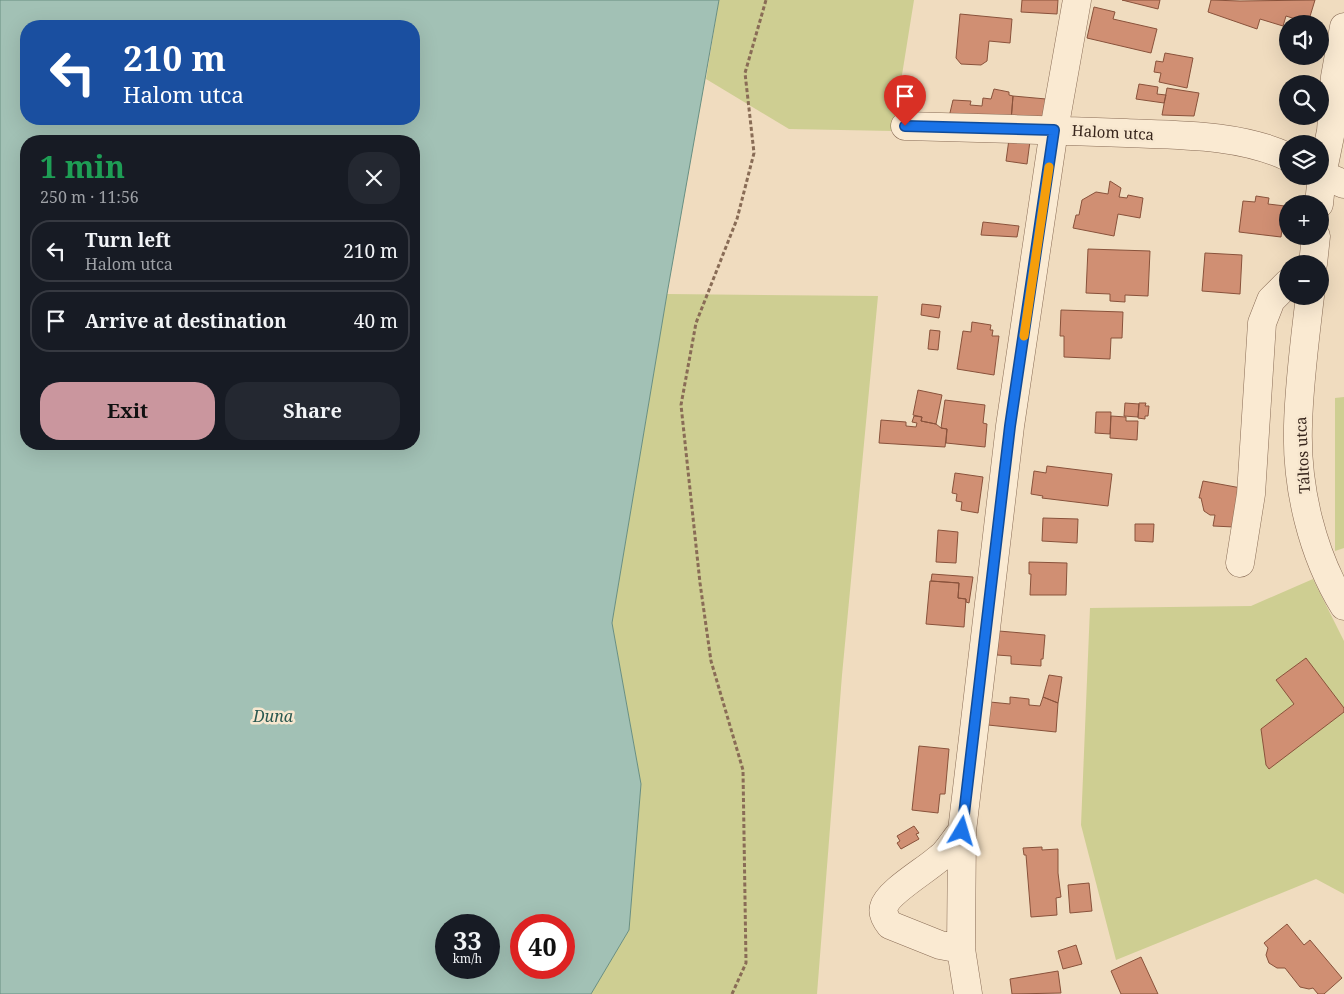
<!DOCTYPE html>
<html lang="en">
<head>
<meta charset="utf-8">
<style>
	:root { --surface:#171b24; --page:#242831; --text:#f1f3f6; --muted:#9ea1a6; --line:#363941; --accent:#ca969e }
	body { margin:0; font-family:"Noto Serif",serif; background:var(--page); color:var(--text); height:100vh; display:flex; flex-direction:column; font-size:19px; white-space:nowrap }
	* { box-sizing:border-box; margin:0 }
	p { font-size:16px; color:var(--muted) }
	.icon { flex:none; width:28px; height:28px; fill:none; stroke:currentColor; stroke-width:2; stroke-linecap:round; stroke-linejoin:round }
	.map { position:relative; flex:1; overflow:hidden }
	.details { position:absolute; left:20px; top:135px; width:400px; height:315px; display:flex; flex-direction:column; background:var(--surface); border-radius:20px; box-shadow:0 5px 20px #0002 }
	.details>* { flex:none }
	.banner { position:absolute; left:20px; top:20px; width:400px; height:105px; border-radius:20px; box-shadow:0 5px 20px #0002; background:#1a4fa0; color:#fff; overflow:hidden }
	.tools { position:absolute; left:1279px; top:15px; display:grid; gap:10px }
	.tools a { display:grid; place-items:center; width:50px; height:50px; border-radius:50%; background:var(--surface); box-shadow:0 5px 20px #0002; font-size:25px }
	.speed { position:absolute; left:435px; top:914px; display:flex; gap:10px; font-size:25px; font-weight:700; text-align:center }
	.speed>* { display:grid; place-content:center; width:65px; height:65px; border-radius:50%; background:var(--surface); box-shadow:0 5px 20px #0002; line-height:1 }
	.speed small { font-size:12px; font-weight:400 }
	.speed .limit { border:8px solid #d22; background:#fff; color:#111 }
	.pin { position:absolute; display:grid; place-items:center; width:42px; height:42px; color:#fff; margin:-51px -21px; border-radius:50% 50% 50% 0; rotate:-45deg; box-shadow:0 0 5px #0007 }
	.pin .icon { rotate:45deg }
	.me { position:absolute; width:55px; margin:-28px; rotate:7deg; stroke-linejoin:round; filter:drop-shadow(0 0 4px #0008) }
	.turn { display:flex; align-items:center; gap:18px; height:105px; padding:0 20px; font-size:22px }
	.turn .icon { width:65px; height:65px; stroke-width:2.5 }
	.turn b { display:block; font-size:35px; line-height:42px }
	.round { display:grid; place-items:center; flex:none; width:52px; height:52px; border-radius:20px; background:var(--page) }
	.headline { display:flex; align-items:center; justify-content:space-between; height:85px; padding:0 20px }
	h1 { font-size:30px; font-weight:700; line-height:38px; color:#1e9e55 }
	.button { display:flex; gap:10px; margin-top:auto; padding:10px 20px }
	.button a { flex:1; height:58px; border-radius:20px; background:var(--accent); color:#111; font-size:20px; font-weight:700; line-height:58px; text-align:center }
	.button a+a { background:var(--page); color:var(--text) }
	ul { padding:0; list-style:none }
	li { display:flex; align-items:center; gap:15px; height:62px; margin:0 10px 8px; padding:0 10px; border:2px solid var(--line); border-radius:20px }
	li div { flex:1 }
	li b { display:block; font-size:19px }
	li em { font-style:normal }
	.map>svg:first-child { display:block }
	.green { fill:#cece92 }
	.water { fill:#a2c1b5; stroke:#698f82; fill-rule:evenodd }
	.building { fill:#d08f73; stroke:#89523b }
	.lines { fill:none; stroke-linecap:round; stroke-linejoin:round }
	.minor-casing { stroke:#896c56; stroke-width:29 }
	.path { stroke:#896c56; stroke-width:3; stroke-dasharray:4 2.5; stroke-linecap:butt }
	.minor { stroke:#faead2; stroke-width:28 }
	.route-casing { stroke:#114b97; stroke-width:12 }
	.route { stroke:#1a73e8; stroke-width:9 }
	.slow { stroke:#f59e0b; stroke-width:9 }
	.labels { text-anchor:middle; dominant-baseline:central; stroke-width:5; stroke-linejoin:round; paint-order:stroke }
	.street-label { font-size:15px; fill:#38261c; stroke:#f7e7cf }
	.water-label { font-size:16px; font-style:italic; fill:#2a5850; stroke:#f7e7cf }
</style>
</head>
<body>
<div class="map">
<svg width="1344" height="994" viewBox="0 0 1344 994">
	<rect width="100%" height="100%" fill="#f0dcbf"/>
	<path class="green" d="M 719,0 L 914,0 L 893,131 L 789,129 L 706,79 Z
		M 667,294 L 878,296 L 842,675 L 817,994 L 591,994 L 629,930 L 641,784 L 612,623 Z
		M 1344,397 L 1344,548 L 1335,551 L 1335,398 Z
		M 1313,579 L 1344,641 L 1344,894 L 1316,879 L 1116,960 L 1081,825 L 1090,608 L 1251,606 Z"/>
	<path class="water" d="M 0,0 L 719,0 L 667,294 L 612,623 L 641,784 L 629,930 L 591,994 L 0,994 ZM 26,26 L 414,26 L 414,119 L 26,119 ZM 26,141 L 414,141 L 414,444 L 26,444 ZM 446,925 L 489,925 L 489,968 L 446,968 ZM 521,925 L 564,925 L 564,968 L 521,968 Z"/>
	<path class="building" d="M 1022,0 L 1058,0 L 1057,14 L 1021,12 Z
		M 1122,0 L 1160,0 L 1158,9 Z
		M 1211,0 L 1240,1 L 1315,0 L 1308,23 L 1286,16 L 1283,26 L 1260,19 L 1257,29 L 1208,12 Z
		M 1094,7 L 1115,12 L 1113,19 L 1157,29 L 1151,53 L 1087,38 Z
		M 960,14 L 1012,19 L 1010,43 L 989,41 L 987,61 L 981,65 L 961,64 L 956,58 Z
		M 1165,53 L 1193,58 L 1187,88 L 1159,82 L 1161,73 L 1154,72 L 1156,61 L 1163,62 Z
		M 1139,84 L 1158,87 L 1157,94 L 1166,95 L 1164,103 L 1136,99 Z
		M 1167,88 L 1199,93 L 1194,116 L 1162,115 Z
		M 994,89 L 1009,92 L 1009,95 L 1013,96 L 1011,121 L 949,117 L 953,100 L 971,101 L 970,105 L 982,106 L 983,98 L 991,99 Z
		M 1013,96 L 1046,99 L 1044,124 L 1011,121 Z
		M 1010,132 L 1030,141 L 1027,164 L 1006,161 Z
		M 1110,181 L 1121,188 L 1119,197 L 1127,198 L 1128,195 L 1143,198 L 1140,218 L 1118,214 L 1114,236 L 1073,228 L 1076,215 L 1079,215 L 1082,200 L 1096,192 L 1108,194 Z
		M 1256,196 L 1269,198 L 1268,204 L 1285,206 L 1281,237 L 1239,232 L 1243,201 L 1255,202 Z
		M 983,222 L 1019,226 L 1017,237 L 981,235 Z
		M 1088,249 L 1150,251 L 1148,296 L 1125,295 L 1125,302 L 1110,301 L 1110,294 L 1086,293 Z
		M 1205,253 L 1242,255 L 1240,294 L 1202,291 Z
		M 922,304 L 941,306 L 939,318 L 921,315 Z
		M 1061,310 L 1123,312 L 1122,338 L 1111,338 L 1110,359 L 1064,357 L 1064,336 L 1060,336 Z
		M 972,322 L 991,325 L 990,330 L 993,330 L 992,336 L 999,336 L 994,375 L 957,369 L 963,331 L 971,332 Z
		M 930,330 L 940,331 L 938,350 L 928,349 Z
		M 918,390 L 942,395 L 936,424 L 921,421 L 922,417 L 913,415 Z
		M 945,400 L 985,405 L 983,423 L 987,424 L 985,447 L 946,443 L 947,429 L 941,428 Z
		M 1125,403 L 1139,404 L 1138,417 L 1124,416 Z
		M 1139,403 L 1146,403 L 1145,406 L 1149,406 L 1148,416 L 1145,416 L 1145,419 L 1138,418 Z
		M 1096,412 L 1111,412 L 1110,434 L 1095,433 Z
		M 914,416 L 922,417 L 921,421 L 936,424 L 941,428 L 947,429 L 945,447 L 879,443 L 881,420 L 906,422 L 906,426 L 916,427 L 917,423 L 912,422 Z
		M 1111,416 L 1126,417 L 1126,421 L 1138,421 L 1137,440 L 1110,438 Z
		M 1047,466 L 1112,474 L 1108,506 L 1042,498 L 1043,496 L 1031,494 L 1034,471 L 1046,473 Z
		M 955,473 L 983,477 L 978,513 L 961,510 L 962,502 L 956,501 L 957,494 L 952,493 Z
		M 1203,481 L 1241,488 L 1234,527 L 1213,526 L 1215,515 L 1210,515 L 1204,511 L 1201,498 L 1199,498 Z
		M 1043,518 L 1078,519 L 1077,543 L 1042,541 Z
		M 1135,524 L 1154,524 L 1153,542 L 1135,541 Z
		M 938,530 L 958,532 L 956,563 L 936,562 Z
		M 1029,562 L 1067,563 L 1066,595 L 1030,595 L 1031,574 L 1029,574 Z
		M 932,574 L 973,577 L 969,603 L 966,602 L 966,599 L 958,598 L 959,583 L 931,581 Z
		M 930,581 L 959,583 L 958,598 L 966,599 L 964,627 L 926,624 Z
		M 999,631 L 1045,635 L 1043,659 L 1041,659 L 1041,666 L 1011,664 L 1011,656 L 997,655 Z
		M 1306,658 L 1344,708 L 1344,712 L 1269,769 L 1266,765 L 1261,729 L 1294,704 L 1276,680 Z
		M 1049,675 L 1062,677 L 1058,703 L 1043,697 Z
		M 1010,697 L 1029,699 L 1029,705 L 1040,706 L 1043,697 L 1058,703 L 1056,732 L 988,725 L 990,702 L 1010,704 Z
		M 919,746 L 949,749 L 945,794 L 940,794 L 938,813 L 912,810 Z
		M 914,826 L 919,833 L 916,834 L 919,839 L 901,849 L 897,843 L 900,841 L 897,836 Z
		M 1042,847 L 1042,850 L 1058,849 L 1058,873 L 1061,897 L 1056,898 L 1057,915 L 1031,917 L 1026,855 L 1024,855 L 1023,848 Z
		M 1089,883 L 1092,911 L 1070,913 L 1068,885 Z
		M 1287,924 L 1304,945 L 1310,940 L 1342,978 L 1324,994 L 1318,994 L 1313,988 L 1309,989 L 1300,987 L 1285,968 L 1277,968 L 1269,963 L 1266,955 L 1268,948 L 1264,943 Z
		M 1076,945 L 1082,964 L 1063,969 L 1058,951 Z
		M 1141,957 L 1158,994 L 1121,994 L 1111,971 Z
		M 1058,971 L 1061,993 L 1012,994 L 1010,979 Z"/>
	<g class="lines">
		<g class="minor-casing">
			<path id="minor" d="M 905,126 C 979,128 1052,130 1126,133 C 1178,135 1240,134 1288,157
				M 1320,174 L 1344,184
				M 1319,204 L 1322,175 L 1331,131 L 1335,77 L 1344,27
				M 1313,264 L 1316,236
				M 1310,296 C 1305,339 1299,383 1298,426 C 1296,487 1312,554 1344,606
				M 1240,563 L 1251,494 L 1262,323 L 1271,300 L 1288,283
				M 961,949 L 940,945 L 890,925 C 886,920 882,913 884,907 C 888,891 932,867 945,853 C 951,846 956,838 962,831
				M 968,994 L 961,949 L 962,831 L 1010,426 L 1054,130 L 1077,0"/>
		</g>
		<path class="path" d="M 732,994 L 746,963 L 743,770 L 711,661 L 700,583 L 681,405 L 696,323 L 737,219 L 754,153 L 745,73 L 766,0"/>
		<use href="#minor" class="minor"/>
	</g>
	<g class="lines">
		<g class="route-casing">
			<path id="route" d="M 905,126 L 1054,130 L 1010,426 L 962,831"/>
		</g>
		<use href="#route" class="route"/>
		<path class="slow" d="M 1024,336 L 1049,167"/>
	</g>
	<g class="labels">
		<g class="street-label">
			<text transform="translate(1113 132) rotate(3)">Halom utca</text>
			<text transform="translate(1302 455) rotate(-93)">Táltos utca</text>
		</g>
		<g class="water-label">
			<text x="273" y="716">Duna</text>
		</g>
	</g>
</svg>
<div class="tools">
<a><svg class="icon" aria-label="sound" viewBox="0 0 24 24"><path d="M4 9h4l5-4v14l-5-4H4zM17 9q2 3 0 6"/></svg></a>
<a><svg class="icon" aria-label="search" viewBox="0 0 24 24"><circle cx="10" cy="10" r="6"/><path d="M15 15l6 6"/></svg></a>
<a><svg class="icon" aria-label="layers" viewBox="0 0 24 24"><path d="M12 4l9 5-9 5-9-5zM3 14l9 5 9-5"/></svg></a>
<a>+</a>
<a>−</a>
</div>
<div class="speed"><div>33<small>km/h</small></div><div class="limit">40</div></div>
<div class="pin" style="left:905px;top:126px;background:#d93025"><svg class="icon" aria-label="arrive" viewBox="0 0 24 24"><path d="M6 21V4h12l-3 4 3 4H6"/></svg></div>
<svg class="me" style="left:962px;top:831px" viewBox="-20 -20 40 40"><path d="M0-17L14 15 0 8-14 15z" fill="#1a73e8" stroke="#fff" stroke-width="4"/></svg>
<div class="banner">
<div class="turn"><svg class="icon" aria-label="left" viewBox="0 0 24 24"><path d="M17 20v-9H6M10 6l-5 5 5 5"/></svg><div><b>210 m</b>Halom utca</div></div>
</div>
<section class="details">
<div class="headline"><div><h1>1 min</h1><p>250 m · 11:56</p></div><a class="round"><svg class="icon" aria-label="close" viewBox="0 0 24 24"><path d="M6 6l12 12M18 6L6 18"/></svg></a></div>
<ul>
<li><svg class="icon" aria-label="left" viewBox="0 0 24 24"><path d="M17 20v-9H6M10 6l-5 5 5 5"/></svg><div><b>Turn left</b><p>Halom utca</p></div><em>210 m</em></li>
<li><svg class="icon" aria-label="arrive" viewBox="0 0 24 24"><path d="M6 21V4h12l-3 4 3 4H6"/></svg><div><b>Arrive at destination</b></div><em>40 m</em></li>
</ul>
<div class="button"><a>Exit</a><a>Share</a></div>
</section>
</div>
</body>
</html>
